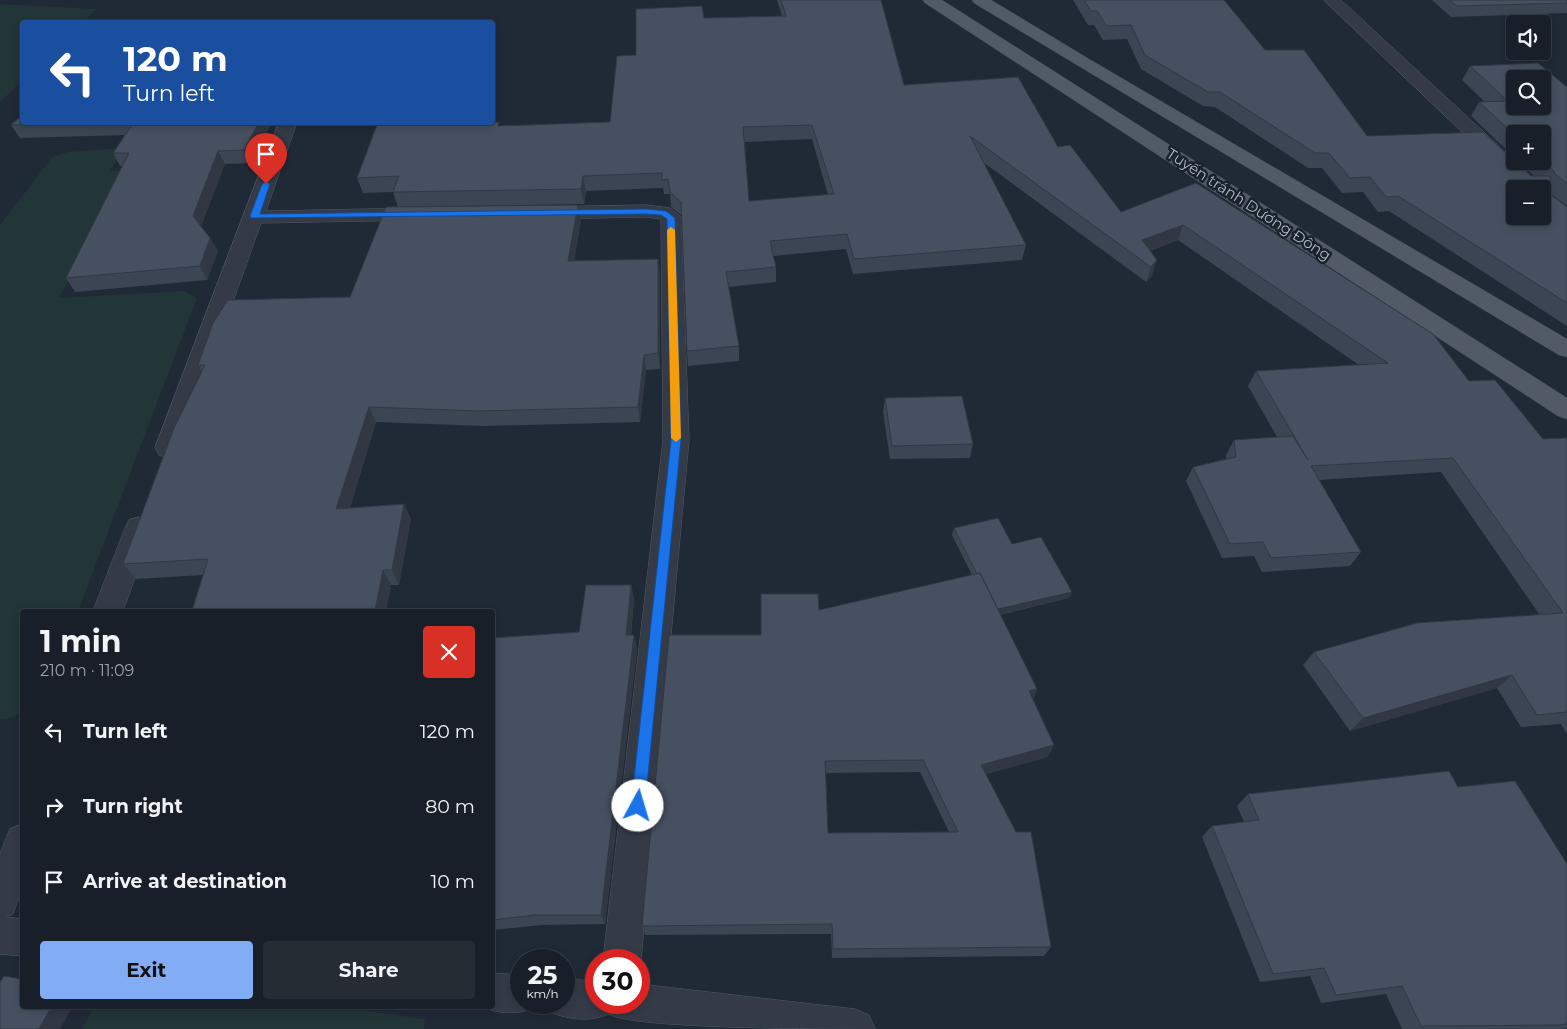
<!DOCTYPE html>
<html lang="en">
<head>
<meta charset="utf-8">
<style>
	:root { --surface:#181f28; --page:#252c34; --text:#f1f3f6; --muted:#9fa2a8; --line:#363d45; --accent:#82adf4 }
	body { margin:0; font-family:Montserrat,sans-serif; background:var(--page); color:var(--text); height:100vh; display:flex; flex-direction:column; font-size:19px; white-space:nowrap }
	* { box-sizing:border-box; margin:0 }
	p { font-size:16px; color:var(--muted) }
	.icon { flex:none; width:28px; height:28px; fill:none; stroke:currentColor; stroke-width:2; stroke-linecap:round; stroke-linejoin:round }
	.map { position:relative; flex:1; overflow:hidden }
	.sheet { position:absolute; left:20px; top:609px; width:475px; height:400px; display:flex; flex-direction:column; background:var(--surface); border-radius:5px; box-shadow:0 2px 8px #0003,0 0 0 1px var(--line) }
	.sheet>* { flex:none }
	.hud { position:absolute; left:20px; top:20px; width:475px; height:105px; border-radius:5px; box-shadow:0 2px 8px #0003,0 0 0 1px var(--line); background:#1a4fa0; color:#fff; overflow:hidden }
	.fabs { position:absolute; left:1506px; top:15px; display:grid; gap:10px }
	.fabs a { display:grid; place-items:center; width:45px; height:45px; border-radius:5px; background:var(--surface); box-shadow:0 2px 8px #0003,0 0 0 1px var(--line); font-size:25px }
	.speed { position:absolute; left:510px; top:949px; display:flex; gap:10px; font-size:25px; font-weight:700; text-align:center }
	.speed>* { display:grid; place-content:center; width:65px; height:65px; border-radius:50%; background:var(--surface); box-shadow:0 2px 8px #0003,0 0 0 1px var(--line); line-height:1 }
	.speed small { font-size:12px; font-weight:400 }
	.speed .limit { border:8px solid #d22; background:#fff; color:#111 }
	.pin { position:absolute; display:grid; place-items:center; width:42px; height:42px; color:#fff; margin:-51px -21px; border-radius:50% 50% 50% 0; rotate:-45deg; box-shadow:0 0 5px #0007 }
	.pin .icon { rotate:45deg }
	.me { position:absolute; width:55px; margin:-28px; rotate:6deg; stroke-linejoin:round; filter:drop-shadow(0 0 4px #0008) }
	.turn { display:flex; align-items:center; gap:18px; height:105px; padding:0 20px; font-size:22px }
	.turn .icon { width:65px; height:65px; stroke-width:2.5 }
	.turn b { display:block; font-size:35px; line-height:42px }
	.round { display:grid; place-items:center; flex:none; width:52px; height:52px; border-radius:5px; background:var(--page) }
	.headline { display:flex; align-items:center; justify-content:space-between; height:85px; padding:0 20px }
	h1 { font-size:30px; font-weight:700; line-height:38px }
	.primary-button { display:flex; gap:10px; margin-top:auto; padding:10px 20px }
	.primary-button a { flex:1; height:58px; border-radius:5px; background:var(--accent); color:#111; font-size:20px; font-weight:700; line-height:58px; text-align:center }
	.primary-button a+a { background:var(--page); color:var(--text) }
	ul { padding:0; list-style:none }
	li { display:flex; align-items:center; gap:15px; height:75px; padding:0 20px }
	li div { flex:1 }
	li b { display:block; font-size:19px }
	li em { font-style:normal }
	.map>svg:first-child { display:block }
	.green { fill:#223537 }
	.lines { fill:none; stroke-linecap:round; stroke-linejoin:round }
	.street-casing { stroke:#515965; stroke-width:1 }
	.primary-casing { stroke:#3d4450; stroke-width:1 }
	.street { fill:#343b47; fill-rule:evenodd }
	.primary { fill:#525a67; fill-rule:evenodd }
	.wall { fill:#3c4553; fill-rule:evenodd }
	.shaded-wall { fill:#313843 }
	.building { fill:#465060; stroke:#313843; fill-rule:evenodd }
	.route { fill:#1a73e8; stroke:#114b97 }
	.slow { fill:#f59e0b }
	.labels { text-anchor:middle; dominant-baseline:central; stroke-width:5; stroke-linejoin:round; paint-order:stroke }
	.far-street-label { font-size:15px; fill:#aeb6c4; stroke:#19212b }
</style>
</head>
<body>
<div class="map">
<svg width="1567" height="1029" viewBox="0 0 1567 1029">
	<rect width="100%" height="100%" fill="#202936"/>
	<path class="green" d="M 0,4 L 96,9 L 83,22 L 22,22 L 22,81 L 0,102 Z
		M 124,148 L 110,171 L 145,171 L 99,223 L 59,298 L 184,291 L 197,298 L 78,611 L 22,611 L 22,712 L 7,719 L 0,719 L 0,225 L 53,156 L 68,152 Z
		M 94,1006 L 330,1006 L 425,1019 L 424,1029 L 82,1029 Z"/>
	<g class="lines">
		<g class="street-casing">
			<path id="street" d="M 1324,0 L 1341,0 L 1541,185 L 1544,189 L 1542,191 L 1542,189 L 1522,189 Z
				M 279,122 L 295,122 L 296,125 L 266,211 L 421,208 L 428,210 L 431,214 L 428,218 L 421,220 L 261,223 L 181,448 L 177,455 L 168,458 L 159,455 L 155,448 Z
				M 646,205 L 670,208 L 681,217 L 689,440 L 641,960 L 639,965 L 639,960 L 603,960 L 663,440 L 661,219 L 646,217 L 542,219 L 535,217 L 532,213 L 535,209 L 542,207 Z
				M 139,517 L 149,520 L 153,528 L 123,611 L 93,611 L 125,528 L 129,520 Z
				M 22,824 L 22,889 L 13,914 L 6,917 L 22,919 L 22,956 L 0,954 L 0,853 L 10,829 Z
				M 492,973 L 521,975 L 521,1002 L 537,1002 L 535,1008 C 516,1015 498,1014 480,1006 L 492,1006 Z
				M 564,979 L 596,981 L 596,1002 L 639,1002 L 639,984 L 855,1009 L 869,1015 L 875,1029 C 834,1029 630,1029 609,1014 C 590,1022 570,1020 550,1012 L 547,1002 L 564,1002 Z"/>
		</g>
		<g class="primary-casing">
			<path id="primary" d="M 923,0 L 942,0 L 1567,398 L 1567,419 L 1558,416 L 925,3 Z
				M 972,0 L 991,0 L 1089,59 L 1567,339 L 1567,357 L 1559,355 L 974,3 Z"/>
		</g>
		<use href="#street" class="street"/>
		<use href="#primary" class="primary"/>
	</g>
	<path class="wall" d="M 777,0 L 881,0 L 904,85 L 1058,147 L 1121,212 L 1196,183 L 1469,381 L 1543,439 L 1567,438 L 1567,734 L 1561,724 L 1521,727 L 1497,688 L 1350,731 L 1303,665 L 1314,652 L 1539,614 L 1441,472 L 1319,480 L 1361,552 L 1350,566 L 1262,572 L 1254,556 L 1222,558 L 1186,481 L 1193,467 L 1226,459 L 1226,455 L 1234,440 L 1277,437 L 1248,386 L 1256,371 L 1359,365 L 1178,240 L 1150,251 L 1152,276 L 1146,282 L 983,162 L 1026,245 L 1022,260 L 853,274 L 846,249 L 773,256 L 776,267 L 776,282 L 728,287 L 739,346 L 739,361 L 688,366 L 687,351 L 682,216 L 671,207 L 670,194 L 664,194 L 663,188 L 586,191 L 584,204 L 398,207 L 393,192 L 363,193 L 357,178 L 500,126 L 610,122 L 636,55 L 704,18 L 782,16 ZM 812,139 L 828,195 L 749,201 L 745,142 Z
		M 1073,0 L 1224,0 L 1265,50 L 1367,136 L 1531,176 L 1534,176 L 1519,161 L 1542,161 L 1542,134 L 1515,134 L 1515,158 L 1471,116 L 1479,102 L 1485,102 L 1462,80 L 1470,66 L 1567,87 L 1567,206 L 1551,194 L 1567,207 L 1567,326 L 1389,211 L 1378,212 L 1363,192 L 1342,193 L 1322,168 L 1308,168 L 1215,107 L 1203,106 L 1141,69 L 1127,39 L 1103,40 L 1094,25 L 1088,25 Z
		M 1432,0 L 1567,0 L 1567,13 L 1451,17 Z
		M 22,122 L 272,122 L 250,163 L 225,164 L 201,226 L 210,238 L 218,251 L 207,280 L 75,292 L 66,278 L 122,166 L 120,166 L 113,153 L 125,135 L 20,138 L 11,125 Z
		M 578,205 L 581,220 L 574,261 L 660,275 L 660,369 L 646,370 L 640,422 L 484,426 L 376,422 L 350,508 L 404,504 L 411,519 L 399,585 L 391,585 L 386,611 L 192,611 L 203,575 L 136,579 L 123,564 L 202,371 L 198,365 L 350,297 Z
		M 885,398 L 973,444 L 970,458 L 890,459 L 883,412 Z
		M 954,528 L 1012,544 L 1069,598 L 1000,615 L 1037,689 L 1033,700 L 1048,757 L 986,774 L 1051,947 L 1044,956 L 832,958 L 831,934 L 645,935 L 642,926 L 761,635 L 819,610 L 972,575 L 952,535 ZM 920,772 L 949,832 L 828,833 L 826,773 Z
		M 631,585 L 634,599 L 631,635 L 634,635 L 637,649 L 605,924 L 542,925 L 492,930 L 492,638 L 579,632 Z
		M 1458,787 L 1567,864 L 1567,1028 L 1561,1029 L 1402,1029 L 1386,994 L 1321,1003 L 1310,976 L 1260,982 L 1202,837 L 1212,826 L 1244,822 L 1237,806 L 1248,794 Z"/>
	<path class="shaded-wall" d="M 259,122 L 272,122 L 250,163 L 244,150 Z
		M 218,151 L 225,164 L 200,229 L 193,216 Z
		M 583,176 L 586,191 L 584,204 L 581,189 Z
		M 578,205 L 581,220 L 571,277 L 568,261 Z
		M 1183,225 L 1178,240 L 1137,255 L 1142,240 Z
		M 210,238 L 218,251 L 207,280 L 200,266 Z
		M 658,259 L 660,275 L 660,369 L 658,353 Z
		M 1157,260 L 1152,276 L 1146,282 L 1151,267 Z
		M 644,355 L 646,370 L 640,422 L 638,407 Z
		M 369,407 L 376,422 L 345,524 L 336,509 Z
		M 404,504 L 411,519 L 399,585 L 392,570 Z
		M 383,570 L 391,585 L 386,611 L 375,611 Z
		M 631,585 L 634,599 L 629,649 L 626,635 Z
		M 1072,592 L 1069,598 L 993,616 L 995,610 Z
		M 634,635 L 637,649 L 605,924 L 601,915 Z
		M 1512,675 L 1497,688 L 1350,731 L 1363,718 Z
		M 1037,689 L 1032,702 L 1029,691 Z
		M 1054,745 L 1048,757 L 976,777 L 981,765 Z
		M 52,1006 L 73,1006 L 60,1029 L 39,1029 Z"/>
	<path class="building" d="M 781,0 L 881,0 L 904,85 L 1018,77 L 1058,147 L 1070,145 L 1121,212 L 1196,183 L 1433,334 L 1469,381 L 1495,380 L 1543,439 L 1567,438 L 1567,712 L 1537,715 L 1512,675 L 1363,718 L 1314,652 L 1417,623 L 1563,613 L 1453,458 L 1311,466 L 1361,552 L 1271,558 L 1263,542 L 1230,544 L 1193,467 L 1236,457 L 1234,440 L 1293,436 L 1308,460 L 1256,371 L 1388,363 L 1183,225 L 1142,240 L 1157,260 L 1151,267 L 970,136 L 1026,245 L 854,259 L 847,234 L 770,241 L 776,267 L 726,272 L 739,346 L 687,351 L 681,202 L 670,192 L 668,179 L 662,180 L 662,173 L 583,176 L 581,189 L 393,192 L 399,176 L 357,178 L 378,122 L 469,123 L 499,122 L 498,126 L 610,122 L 617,56 L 636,55 L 636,9 L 702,6 L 704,18 L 786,16 ZM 812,125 L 834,194 L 749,201 L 743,127 Z
		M 1084,0 L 1224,0 L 1265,50 L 1304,50 L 1367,136 L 1483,132 L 1531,176 L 1550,176 L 1551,195 L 1567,207 L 1567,303 L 1398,196 L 1386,197 L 1370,177 L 1350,178 L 1329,153 L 1315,153 L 1220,92 L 1208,92 L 1145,55 L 1131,25 L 1107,26 L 1097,11 L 1091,11 ZM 1515,189 L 1542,189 L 1542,216 L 1515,216 Z
		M 1449,0 L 1567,0 L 1567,3 L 1457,6 Z
		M 1538,63 L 1567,87 L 1567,183 L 1556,175 L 1552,169 L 1542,160 L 1542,134 L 1515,134 L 1515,135 L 1479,102 L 1508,101 L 1470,66 ZM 1515,79 L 1542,79 L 1542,106 L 1515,106 Z
		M 22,115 L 22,122 L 121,122 L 11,125 Z
		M 134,122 L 259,122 L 244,150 L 218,151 L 193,216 L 210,238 L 200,266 L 66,278 L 129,153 L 113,153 Z
		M 578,205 L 568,261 L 658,259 L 658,353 L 644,355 L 638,407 L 479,411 L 369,407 L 336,509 L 404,504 L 392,570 L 383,570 L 375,611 L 192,611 L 208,559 L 123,564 L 174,428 L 205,365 L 198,365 L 213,323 L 228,300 L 350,297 L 386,207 Z
		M 962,396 L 973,444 L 892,446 L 885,398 Z
		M 998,518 L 1012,544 L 1041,537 L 1072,592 L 998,609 L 980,573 L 977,574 L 954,528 Z
		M 980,573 L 1037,689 L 1029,691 L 1054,745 L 981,765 L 1016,832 L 1031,832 L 1051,947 L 833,949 L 832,924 L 642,926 L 669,635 L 761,635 L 761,594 L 818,594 L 819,610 ZM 923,760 L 958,832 L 828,833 L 825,761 Z
		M 586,585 L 631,585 L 626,635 L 634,635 L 601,915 L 536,915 L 492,920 L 492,638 L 579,632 Z
		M 1449,771 L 1458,787 L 1515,781 L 1567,864 L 1567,1024 L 1558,1025 L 1421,1026 L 1402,986 L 1336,995 L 1324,968 L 1273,974 L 1212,826 L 1259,820 L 1248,794 Z
		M 4,976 L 22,979 L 22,1006 L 52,1006 L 39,1029 L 0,1029 L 0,982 Z"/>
	<path class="route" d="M 266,181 L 270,184 L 260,214 L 646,209 L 666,211 L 675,218 L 681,440 L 645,806 L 643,811 L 638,813 L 633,811 L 631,806 L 671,440 L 667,219 L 661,215 L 646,214 L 251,218 L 250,216 L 262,184 Z"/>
	<path class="slow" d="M 671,227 L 675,230 L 681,438 L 676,442 L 671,438 L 667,230 Z"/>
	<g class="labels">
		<g class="far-street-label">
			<text transform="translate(1249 204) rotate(33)">Tuyến tránh Dương Đông</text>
		</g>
	</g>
</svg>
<div class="fabs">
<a><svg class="icon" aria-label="sound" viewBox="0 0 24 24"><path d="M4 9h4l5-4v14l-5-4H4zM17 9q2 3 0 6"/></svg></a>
<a><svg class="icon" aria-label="search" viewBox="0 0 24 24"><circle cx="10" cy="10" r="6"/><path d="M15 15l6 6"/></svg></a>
<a>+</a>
<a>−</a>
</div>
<div class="speed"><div>25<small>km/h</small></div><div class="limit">30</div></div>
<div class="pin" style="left:266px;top:184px;background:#d93025"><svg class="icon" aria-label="arrive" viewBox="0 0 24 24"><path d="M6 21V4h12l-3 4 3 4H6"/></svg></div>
<svg class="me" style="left:638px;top:806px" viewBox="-20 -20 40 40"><circle r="19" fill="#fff"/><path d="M0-13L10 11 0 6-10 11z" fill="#1a73e8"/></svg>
<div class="hud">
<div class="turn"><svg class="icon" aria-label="left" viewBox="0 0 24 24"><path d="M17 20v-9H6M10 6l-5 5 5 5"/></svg><div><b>120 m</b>Turn left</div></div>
</div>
<section class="sheet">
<div class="headline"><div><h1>1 min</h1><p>210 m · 11:09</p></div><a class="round" style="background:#d93025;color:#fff"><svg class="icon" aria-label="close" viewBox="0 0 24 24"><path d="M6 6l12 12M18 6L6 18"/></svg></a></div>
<ul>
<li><svg class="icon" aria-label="left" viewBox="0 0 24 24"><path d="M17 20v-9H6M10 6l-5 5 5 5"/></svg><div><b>Turn left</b></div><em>120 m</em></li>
<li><svg class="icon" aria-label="right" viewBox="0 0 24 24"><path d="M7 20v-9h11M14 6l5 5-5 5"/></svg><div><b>Turn right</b></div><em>80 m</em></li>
<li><svg class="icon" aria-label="arrive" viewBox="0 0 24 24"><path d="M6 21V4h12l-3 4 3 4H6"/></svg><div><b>Arrive at destination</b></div><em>10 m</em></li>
</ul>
<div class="primary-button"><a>Exit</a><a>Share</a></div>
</section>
</div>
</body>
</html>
